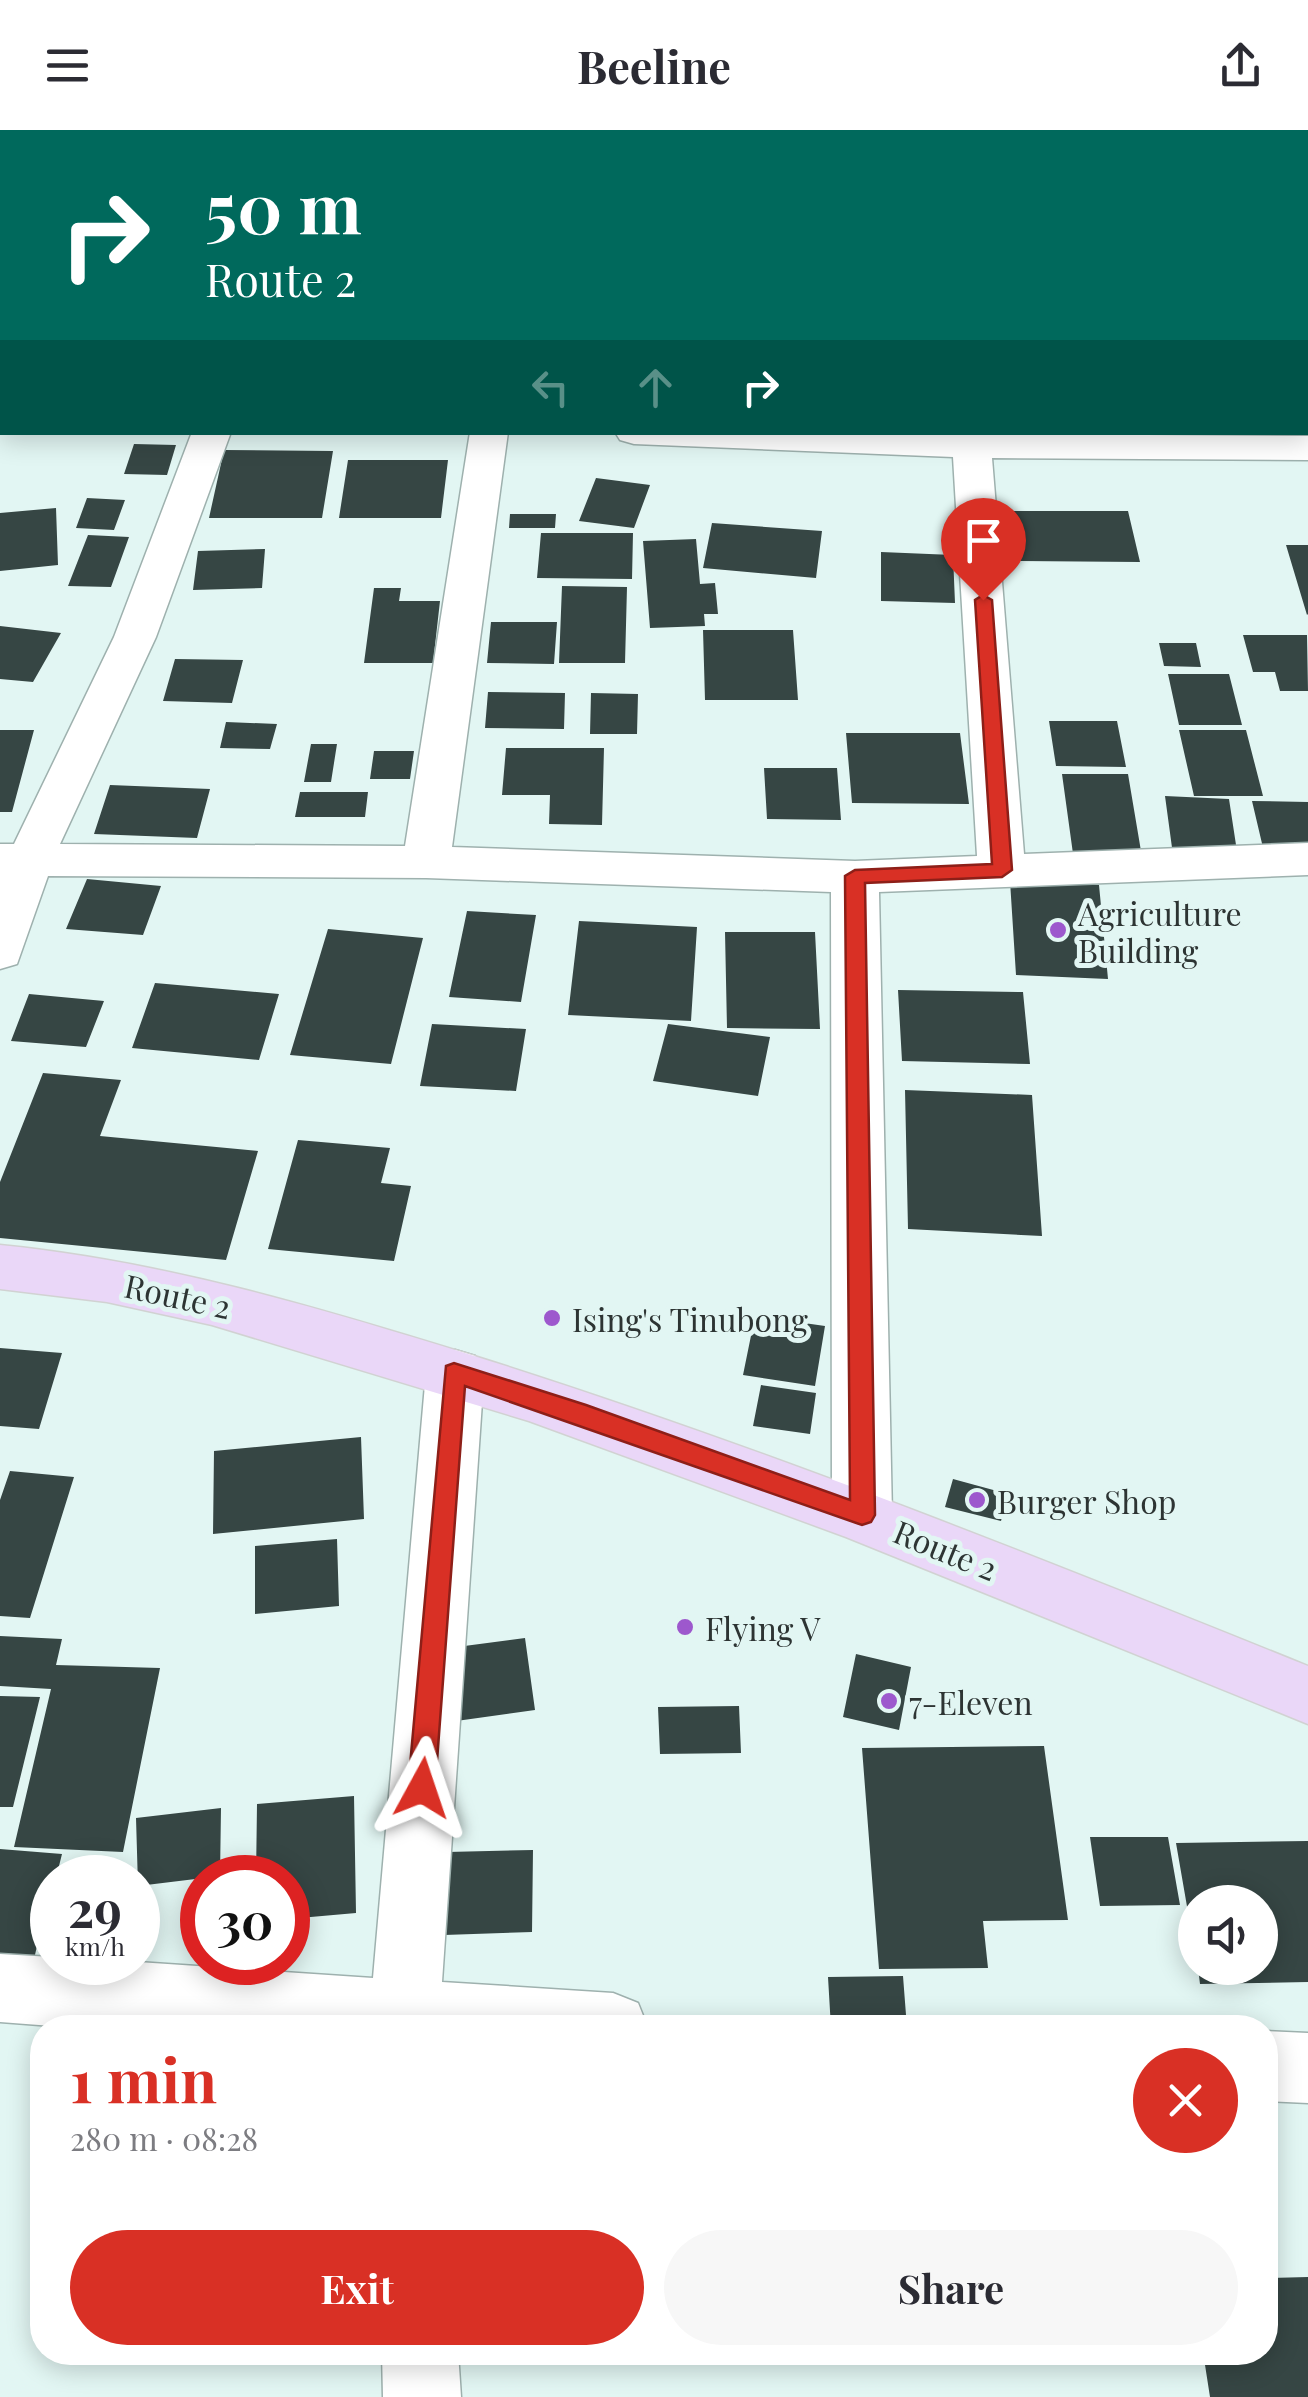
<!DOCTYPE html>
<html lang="en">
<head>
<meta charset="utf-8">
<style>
	:root { --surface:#fff; --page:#f7f7f7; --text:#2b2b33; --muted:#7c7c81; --accent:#d93025 }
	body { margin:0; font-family:"Playfair Display",serif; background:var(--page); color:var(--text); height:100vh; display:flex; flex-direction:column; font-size:38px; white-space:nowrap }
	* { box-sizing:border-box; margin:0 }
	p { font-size:32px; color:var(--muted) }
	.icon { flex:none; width:55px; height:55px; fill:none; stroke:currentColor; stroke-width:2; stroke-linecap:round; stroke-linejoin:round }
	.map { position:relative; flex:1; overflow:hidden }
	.side { position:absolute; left:30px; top:1885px; width:1248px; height:350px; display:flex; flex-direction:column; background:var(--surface); border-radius:40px; box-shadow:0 5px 25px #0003 }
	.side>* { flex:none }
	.guide { position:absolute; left:0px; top:0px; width:1310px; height:305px; box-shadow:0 5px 25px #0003; background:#00695c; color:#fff; overflow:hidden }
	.buttons { position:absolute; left:1178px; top:1755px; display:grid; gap:20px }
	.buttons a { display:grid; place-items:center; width:100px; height:100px; border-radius:50%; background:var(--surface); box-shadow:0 5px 25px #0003; font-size:50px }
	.speed { position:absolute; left:30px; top:1725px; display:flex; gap:20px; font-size:50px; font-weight:700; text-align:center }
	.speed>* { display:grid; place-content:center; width:130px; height:130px; border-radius:50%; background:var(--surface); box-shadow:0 5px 25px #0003; line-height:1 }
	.speed small { font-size:25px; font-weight:400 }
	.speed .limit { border:15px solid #d22; background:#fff; color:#111 }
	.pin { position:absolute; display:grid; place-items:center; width:85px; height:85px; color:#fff; margin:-102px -42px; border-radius:50% 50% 50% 0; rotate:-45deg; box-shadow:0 0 10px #0007 }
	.pin .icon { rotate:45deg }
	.me { position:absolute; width:110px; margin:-55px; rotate:5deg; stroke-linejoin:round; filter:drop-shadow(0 0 8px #0008) }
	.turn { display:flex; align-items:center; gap:35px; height:210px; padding:0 40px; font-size:45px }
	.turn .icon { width:130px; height:130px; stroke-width:2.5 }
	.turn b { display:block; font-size:70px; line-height:85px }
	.lanes { display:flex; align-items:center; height:95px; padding:0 40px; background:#0003; justify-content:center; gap:50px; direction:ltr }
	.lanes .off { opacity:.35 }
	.round { display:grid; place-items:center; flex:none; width:105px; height:105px; border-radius:52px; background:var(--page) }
	.overview { display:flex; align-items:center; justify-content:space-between; height:170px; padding:0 40px }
	h1 { font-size:60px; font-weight:700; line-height:75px; color:var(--accent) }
	.primary-button { display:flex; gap:20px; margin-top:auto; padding:20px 40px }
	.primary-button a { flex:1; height:115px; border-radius:60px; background:var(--accent); color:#fff; font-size:40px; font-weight:700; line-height:115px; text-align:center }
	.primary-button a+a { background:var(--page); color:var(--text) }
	header { display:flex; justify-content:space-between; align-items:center; height:130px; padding:0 40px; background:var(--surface); font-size:45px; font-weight:700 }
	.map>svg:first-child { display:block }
	.building { fill:#364644 }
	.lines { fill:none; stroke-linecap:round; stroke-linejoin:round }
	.minor-casing { stroke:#9eb1ae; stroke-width:3 }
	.trunk-casing { stroke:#d1d2d2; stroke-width:3 }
	.minor { fill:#fff; fill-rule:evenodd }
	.trunk { fill:#ead7f8; fill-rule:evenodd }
	.route { fill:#d93025; stroke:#8d1f18; stroke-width:2.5 }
	.poi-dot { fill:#9d58cd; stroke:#e2f6f3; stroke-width:4 }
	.labels { text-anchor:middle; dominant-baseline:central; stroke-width:10; stroke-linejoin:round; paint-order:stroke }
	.poi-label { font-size:32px; fill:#2d3433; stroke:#e2f6f3; text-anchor:start }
	.street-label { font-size:32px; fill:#2d3433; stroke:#e2f6f3 }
</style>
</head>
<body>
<header><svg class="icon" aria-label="menu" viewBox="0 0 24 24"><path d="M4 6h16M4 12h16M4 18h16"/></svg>Beeline<svg class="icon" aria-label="share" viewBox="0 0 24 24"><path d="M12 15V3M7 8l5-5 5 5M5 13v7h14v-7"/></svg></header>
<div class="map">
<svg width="1308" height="2267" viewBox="0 0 1308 2267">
	<rect width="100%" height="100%" fill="#e2f6f3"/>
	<path class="building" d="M 134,314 L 176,315 L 167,345 L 124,344 Z
		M 224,320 L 333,321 L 322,388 L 209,388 Z
		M 348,330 L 448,330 L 441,388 L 339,388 Z
		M 596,348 L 650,355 L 634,398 L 579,391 Z
		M 87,368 L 125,370 L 114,400 L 76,398 Z
		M 56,378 L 58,435 L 0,441 L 0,383 Z
		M 1012,381 L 1128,381 L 1140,432 L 1020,431 Z
		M 510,384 L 556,384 L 555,398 L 509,398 Z
		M 712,393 L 822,401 L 816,448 L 703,438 Z
		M 541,403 L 633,403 L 632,449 L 537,448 Z
		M 88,405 L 129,407 L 111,457 L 68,456 Z
		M 696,409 L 700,454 L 715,453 L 718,484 L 704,484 L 705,496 L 650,498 L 643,411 Z
		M 1286,415 L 1308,415 L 1308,484 L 1307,485 Z
		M 265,419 L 262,458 L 193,460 L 198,421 Z
		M 881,422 L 953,425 L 955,473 L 881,471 Z
		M 562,456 L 627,457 L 625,533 L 559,533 Z
		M 374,458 L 401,458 L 399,471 L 440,471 L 433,533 L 364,533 Z
		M 491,492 L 557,492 L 554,534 L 487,533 Z
		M 0,496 L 61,503 L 33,552 L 0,549 Z
		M 703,500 L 793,500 L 798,570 L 705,570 Z
		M 1243,505 L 1307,505 L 1308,561 L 1280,561 L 1275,542 L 1253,542 Z
		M 1159,513 L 1196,513 L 1201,537 L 1164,536 Z
		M 175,529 L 243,530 L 232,573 L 163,571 Z
		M 1168,544 L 1229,544 L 1242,595 L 1179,595 Z
		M 488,562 L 565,563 L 564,599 L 485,598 Z
		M 591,563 L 638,564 L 637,604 L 590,604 Z
		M 1049,591 L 1117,591 L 1126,637 L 1056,636 Z
		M 226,592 L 277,594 L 270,619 L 220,618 Z
		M 0,600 L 34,600 L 12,682 L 0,682 Z
		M 1179,600 L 1246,600 L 1263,666 L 1194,666 Z
		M 846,603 L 960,603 L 969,674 L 852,673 Z
		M 311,614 L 337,614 L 331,652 L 304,652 Z
		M 506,618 L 604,618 L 602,695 L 549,694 L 550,665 L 502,665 Z
		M 374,621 L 414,621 L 410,649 L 370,649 Z
		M 764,638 L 837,638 L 841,690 L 767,689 Z
		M 1062,644 L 1128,644 L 1143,733 L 1074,731 Z
		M 110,655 L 210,659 L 197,708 L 94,704 Z
		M 300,662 L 368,662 L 365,687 L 295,687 Z
		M 1165,666 L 1229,669 L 1238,728 L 1173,725 Z
		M 1252,671 L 1308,672 L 1308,723 L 1264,722 Z
		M 87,749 L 161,756 L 143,805 L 66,799 Z
		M 1010,751 L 1099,755 L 1108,849 L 1016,845 Z
		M 467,781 L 536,785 L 521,872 L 449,867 Z
		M 579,791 L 697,797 L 691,891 L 568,885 Z
		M 328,799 L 423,808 L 391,934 L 290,925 Z
		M 725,802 L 815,802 L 820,899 L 727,898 Z
		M 155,853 L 279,864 L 259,930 L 132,918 Z
		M 898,860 L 1023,862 L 1030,934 L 902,931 Z
		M 29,864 L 104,871 L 86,917 L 11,911 Z
		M 432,894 L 526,899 L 516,961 L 420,956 Z
		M 668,894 L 770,907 L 758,966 L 653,951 Z
		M 43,943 L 121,950 L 100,1006 L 258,1021 L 226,1130 L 0,1108 L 0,1052 Z
		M 905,960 L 1032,965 L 1042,1106 L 908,1099 Z
		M 298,1010 L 390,1018 L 381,1053 L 411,1056 L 394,1131 L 268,1119 Z
		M 755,1186 L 825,1196 L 815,1256 L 743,1245 Z
		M 0,1218 L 62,1223 L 39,1299 L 0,1296 Z
		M 761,1255 L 816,1263 L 810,1304 L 753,1296 Z
		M 361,1307 L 364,1389 L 213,1404 L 214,1321 Z
		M 10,1341 L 74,1347 L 30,1488 L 0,1486 L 0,1370 Z
		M 953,1349 L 1008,1364 L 1001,1391 L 945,1377 Z
		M 337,1409 L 339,1476 L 255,1484 L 255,1416 Z
		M 0,1506 L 62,1509 L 56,1535 L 160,1538 L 123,1722 L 14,1717 L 51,1559 L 0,1556 Z
		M 525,1508 L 535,1580 L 442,1593 L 434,1520 Z
		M 856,1524 L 911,1537 L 899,1600 L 843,1587 Z
		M 0,1566 L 40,1567 L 13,1677 L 0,1677 Z
		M 739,1576 L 741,1623 L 660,1624 L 658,1577 Z
		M 1044,1616 L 1068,1790 L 983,1791 L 988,1838 L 879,1839 L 862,1618 Z
		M 354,1666 L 356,1783 L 288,1789 L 288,1748 L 256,1748 L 257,1674 Z
		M 221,1678 L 220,1746 L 138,1756 L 136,1688 Z
		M 1090,1707 L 1168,1707 L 1180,1775 L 1100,1776 Z
		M 1308,1711 L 1308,1852 L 1200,1854 L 1198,1838 L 1260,1838 L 1260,1772 L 1195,1772 L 1193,1811 L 1176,1713 Z
		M 0,1719 L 62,1724 L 56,1748 L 52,1748 L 29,1852 L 0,1850 Z
		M 533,1720 L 532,1802 L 444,1805 L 447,1722 Z
		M 903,1846 L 907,1898 L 831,1898 L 828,1847 Z
		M 1308,2147 L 1308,2267 L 1210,2267 L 1203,2222 L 1265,2222 L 1265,2148 Z"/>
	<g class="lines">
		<g class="minor-casing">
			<path id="minor" d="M 0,0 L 133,0 L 134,2 L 2,2 L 2,10 Z
				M 550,0 L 582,0 L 582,2 L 550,2 Z
				M 919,0 L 951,0 L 951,2 L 919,2 Z
				M 0,274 L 2,275 L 2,298 L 0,298 Z
				M 192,302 L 231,302 L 156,507 L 60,714 L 405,716 L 470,302 L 508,302 L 452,717 L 855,731 L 977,726 L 953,327 L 634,314 L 620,310 L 615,302 L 1308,306 L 1308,330 L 992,328 L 1024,724 L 1308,713 L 1308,745 L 879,762 L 892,1385 L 883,1403 L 862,1411 L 841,1403 L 832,1385 L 831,762 L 426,748 L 48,746 L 17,834 L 0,839 L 0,714 L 14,714 L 114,507 Z
				M 455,1220 L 475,1226 L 484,1243 L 442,1852 L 613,1863 L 638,1873 L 648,1898 L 78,1898 L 0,1892 L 0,1824 L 52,1827 L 52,1832 L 138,1832 L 373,1848 L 426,1243 L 435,1226 Z
				M 1265,1901 L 1308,1903 L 1308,1973 L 1265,1971 Z
				M 382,2222 L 458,2222 L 461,2267 L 383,2267 Z"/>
		</g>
		<g class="trunk-casing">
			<path id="trunk" d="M 0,1115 C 162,1131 316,1177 471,1225 C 755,1314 1032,1425 1308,1536 L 1308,1594 L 846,1407 L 529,1291 L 212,1195 L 107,1172 L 0,1159 Z"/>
		</g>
		<use href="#minor" class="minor"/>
		<use href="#trunk" class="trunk"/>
	</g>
	<path class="route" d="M 983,465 L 992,470 L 1012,740 L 1002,747 L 865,753 L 875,1385 L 871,1392 L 862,1395 L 465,1256 L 435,1658 L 431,1667 L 422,1671 L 412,1667 L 408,1658 L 446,1236 L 454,1233 L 586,1275 L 850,1370 L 845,746 L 855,740 L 992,734 L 975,470 Z"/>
	<g class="poi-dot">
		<circle cx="1058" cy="800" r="10"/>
		<circle cx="552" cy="1188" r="10"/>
		<circle cx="977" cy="1370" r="10"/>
		<circle cx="685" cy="1497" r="10"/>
		<circle cx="889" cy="1571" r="10"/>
	</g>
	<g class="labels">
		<g class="poi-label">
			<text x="1078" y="782">Agriculture<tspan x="1078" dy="37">Building</tspan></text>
			<text x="572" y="1188">Ising's Tinubong</text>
			<text x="997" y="1370">Burger Shop</text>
			<text x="705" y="1497">Flying V</text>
			<text x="909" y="1571">7-Eleven</text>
		</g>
		<g class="street-label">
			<text transform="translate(178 1165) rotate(12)">Route 2</text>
			<text transform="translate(946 1419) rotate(22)">Route 2</text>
		</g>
	</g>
</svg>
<div class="buttons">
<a><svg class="icon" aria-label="sound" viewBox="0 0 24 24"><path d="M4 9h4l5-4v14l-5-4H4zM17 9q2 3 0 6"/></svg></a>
</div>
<div class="speed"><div>29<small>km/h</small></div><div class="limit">30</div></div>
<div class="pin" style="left:983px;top:470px;background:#d93025"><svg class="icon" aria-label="arrive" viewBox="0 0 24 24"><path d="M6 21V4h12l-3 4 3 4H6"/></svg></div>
<svg class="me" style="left:422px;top:1658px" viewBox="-20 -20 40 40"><path d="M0-17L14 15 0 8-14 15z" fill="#d93025" stroke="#fff" stroke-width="4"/></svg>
<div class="guide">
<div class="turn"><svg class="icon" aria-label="right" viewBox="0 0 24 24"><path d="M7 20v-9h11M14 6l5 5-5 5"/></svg><div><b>50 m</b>Route 2</div></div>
<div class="lanes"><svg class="icon off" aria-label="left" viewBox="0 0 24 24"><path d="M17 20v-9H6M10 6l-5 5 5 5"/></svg><svg class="icon off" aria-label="ahead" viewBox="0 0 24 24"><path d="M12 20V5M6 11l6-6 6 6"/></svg><svg class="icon" aria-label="right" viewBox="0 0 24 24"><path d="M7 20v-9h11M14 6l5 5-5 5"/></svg></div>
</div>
<section class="side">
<div class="overview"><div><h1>1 min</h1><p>280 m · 08:28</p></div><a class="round" style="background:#d93025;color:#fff"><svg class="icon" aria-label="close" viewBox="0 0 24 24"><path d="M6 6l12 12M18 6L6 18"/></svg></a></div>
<div class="primary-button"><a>Exit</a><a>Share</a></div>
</section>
</div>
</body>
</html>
